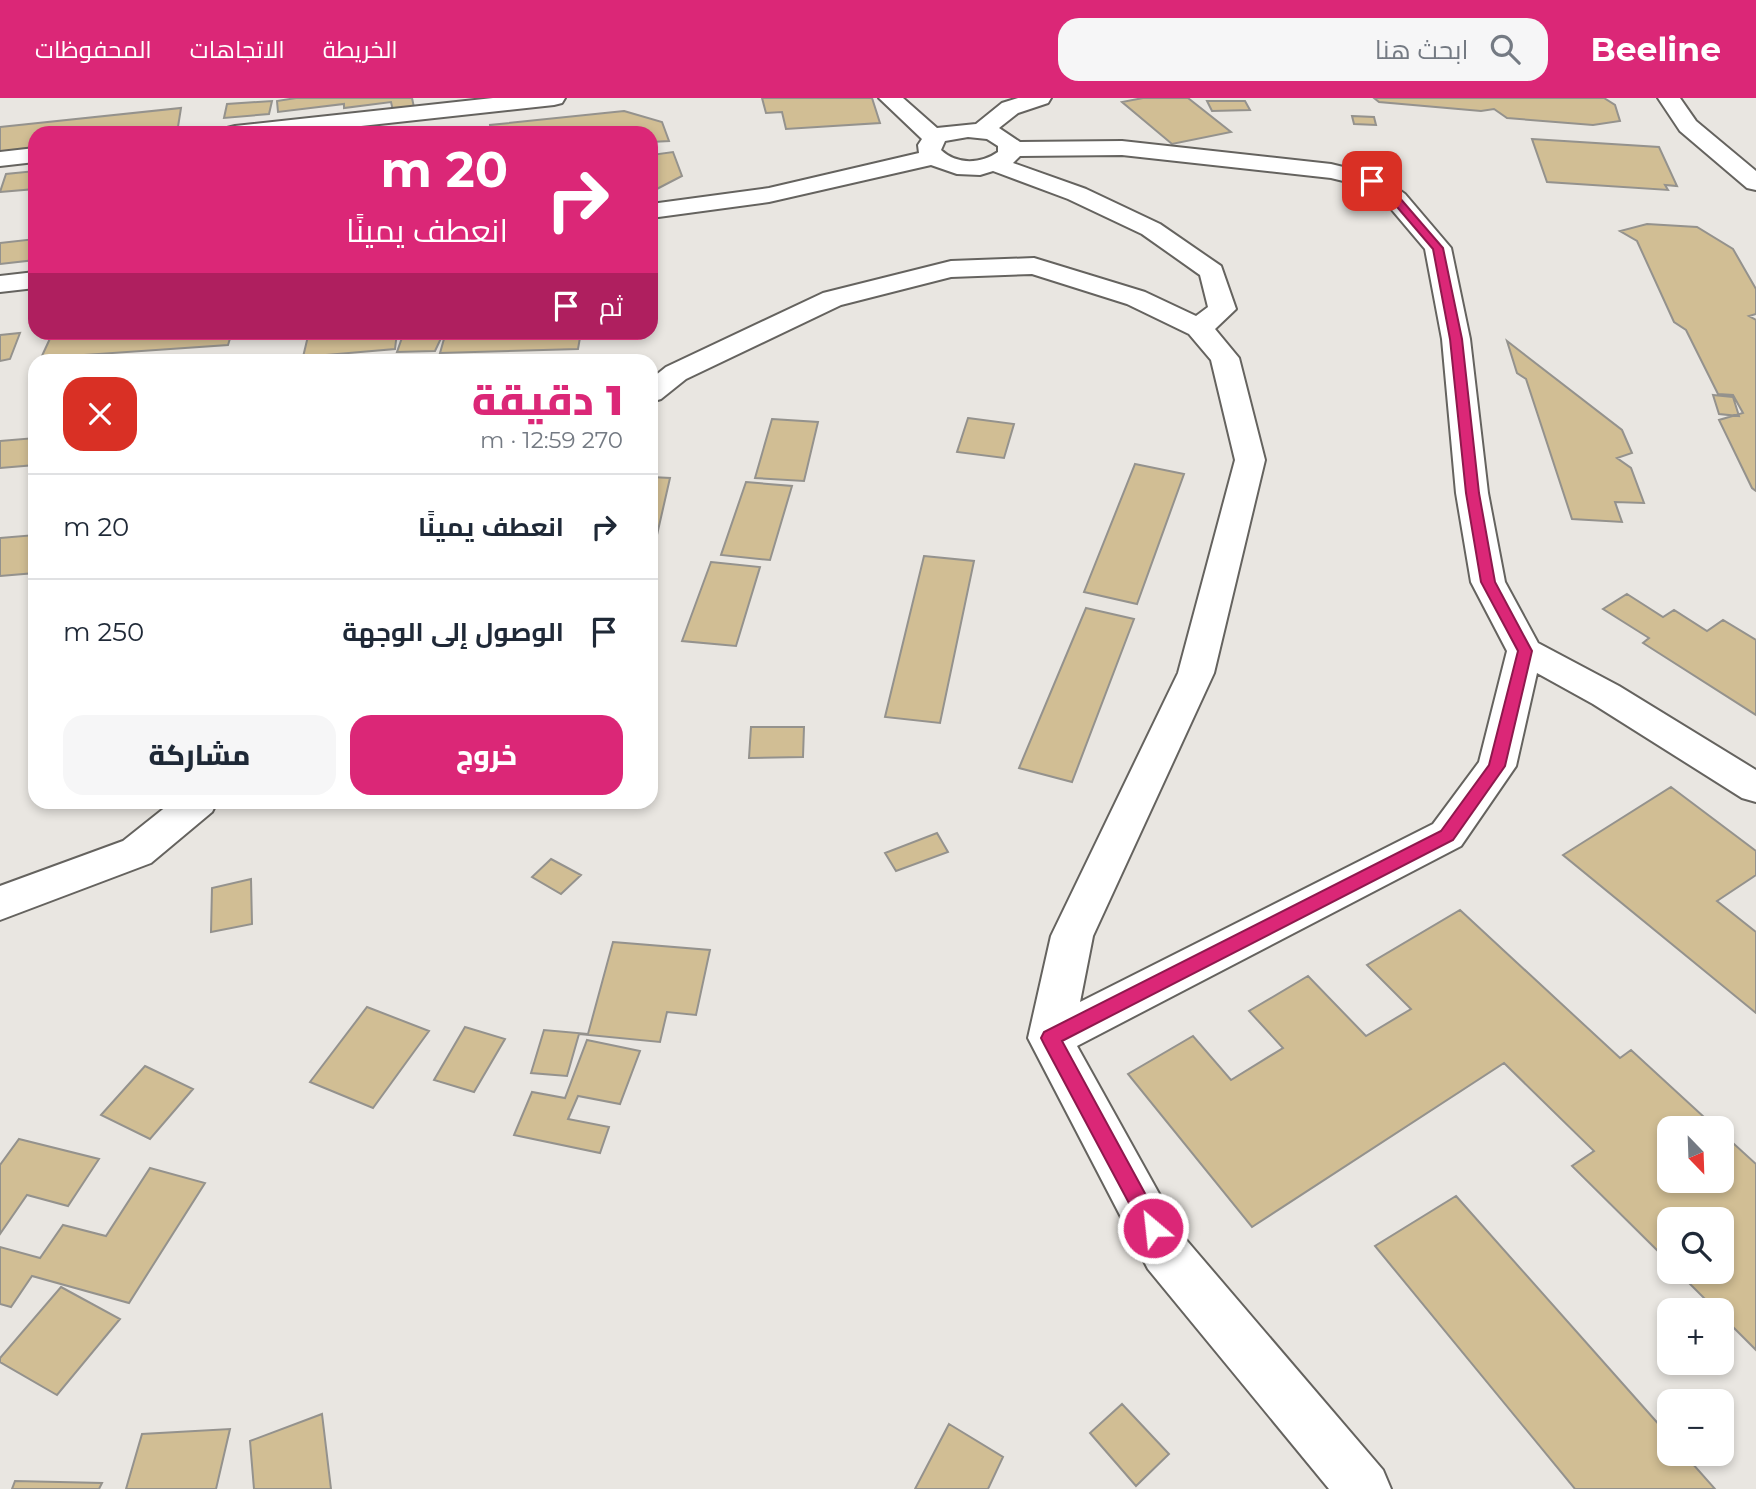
<!DOCTYPE html>
<html lang="ar">
<head>
<meta charset="utf-8">
<style>
	:root { --surface:#fff; --page:#f6f6f7; --text:#1f2937; --muted:#747a83; --line:#e0e1e3; --accent:#db2777 }
	body { margin:0; font-family:Montserrat,Cairo,sans-serif; background:var(--page); color:var(--text); direction:rtl; height:100vh; display:flex; flex-direction:column; font-size:26px; white-space:nowrap }
	* { box-sizing:border-box; margin:0 }
	p { font-size:23px; color:var(--muted) }
	.icon { flex:none; width:38px; height:38px; fill:none; stroke:currentColor; stroke-width:2; stroke-linecap:round; stroke-linejoin:round }
	.map { position:relative; flex:1; overflow:hidden; direction:ltr }
	.drawer { position:absolute; left:28px; top:256px; width:630px; height:455px; display:flex; flex-direction:column; background:var(--surface); border-radius:21px; box-shadow:0 4px 10px #0003; direction:rtl }
	.drawer>* { flex:none }
	.top-card { position:absolute; left:28px; top:28px; width:630px; height:214px; border-radius:21px; box-shadow:0 4px 10px #0003; direction:rtl; background:#db2777; color:#fff; overflow:hidden }
	.needle { width:46px; rotate:157deg }
	.fabs { position:absolute; left:1657px; top:1018px; display:grid; gap:14px }
	.fabs a { display:grid; place-items:center; width:77px; height:77px; border-radius:14px; background:var(--surface); box-shadow:0 4px 10px #0003; font-size:35px }
	.pin { position:absolute; display:grid; place-items:center; width:60px; height:60px; color:#fff; margin:-30px; border-radius:14px; box-shadow:0 4px 10px #0006 }
	.me { position:absolute; width:77px; margin:-38px; rotate:332deg; stroke-linejoin:round; filter:drop-shadow(0 0 5px #0008) }
	.turn { display:flex; align-items:center; gap:24px; height:147px; padding:0 35px; font-size:32px }
	.turn .icon { width:91px; height:91px; stroke-width:2.5 }
	.turn b { display:block; font-size:49px; line-height:60px }
	.then { display:flex; align-items:center; height:66px; padding:0 35px; background:#0003; gap:14px; font-size:26px }
	.round { display:grid; place-items:center; flex:none; width:74px; height:74px; border-radius:21px; background:var(--page) }
	.headline { display:flex; align-items:center; justify-content:space-between; height:119px; padding:0 35px }
	h1 { font-size:42px; font-weight:800; line-height:52px; color:var(--accent) }
	.action { display:flex; gap:14px; margin-top:auto; padding:14px 35px }
	.action a { flex:1; height:80px; border-radius:21px; background:var(--accent); color:#fff; font-size:28px; font-weight:800; line-height:80px; text-align:center }
	.action a+a { background:var(--page); color:var(--text) }
	ul { padding:0; list-style:none }
	li { display:flex; align-items:center; gap:21px; height:105px; padding:0 35px; border-top:2px solid var(--line) }
	li div { flex:1 }
	li b { display:block; font-size:26px }
	li em { font-style:normal }
	header { display:flex; align-items:center; gap:42px; box-sizing:border-box; height:98px; padding:0 35px; background:var(--accent); color:#fff }
	header strong { font-size:33px }
	nav { display:flex; gap:38px; margin-inline-start:auto; font-size:24px }
	.search { width:490px; height:63px; background:var(--page); display:flex; align-items:center; gap:18px; box-sizing:border-box; padding:0 24px; border-radius:21px; color:var(--muted); font-size:26px }
	.map>svg:first-child { display:block }
	.building { fill:#d1be94; stroke:#94928d; stroke-width:2 }
	.lines { fill:none; stroke-linecap:round; stroke-linejoin:round }
	.minor-casing { stroke:#65635f; stroke-width:4 }
	.minor { fill:#fff; fill-rule:evenodd }
	.route { fill:#db2777; stroke:#8e194d; stroke-width:2 }
</style>
</head>
<body>
<header>
<strong>Beeline</strong>
<div class="search"><svg class="icon" aria-label="search" viewBox="0 0 24 24"><circle cx="10" cy="10" r="6"/><path d="M15 15l6 6"/></svg>ابحث هنا</div>
<nav><a>الخريطة</a><a>الاتجاهات</a><a>المحفوظات</a></nav>
</header>
<div class="map">
<svg width="1756" height="1391" viewBox="0 0 1756 1391">
	<rect width="100%" height="100%" fill="#e9e6e1"/>
	<path class="building" d="M 296,0 L 412,0 L 415,14 L 394,17 L 391,4 L 344,10 L 344,6 L 278,14 L 277,3 Z
		M 762,0 L 872,0 L 880,25 L 786,31 L 782,14 L 766,15 Z
		M 1143,0 L 1188,0 L 1231,34 L 1172,46 L 1122,4 Z
		M 1374,0 L 1604,0 L 1615,7 L 1620,23 L 1593,27 L 1507,20 L 1494,11 L 1481,13 L 1379,4 Z
		M 272,3 L 269,16 L 224,20 L 227,6 Z
		M 1207,3 L 1245,3 L 1250,12 L 1212,13 Z
		M 181,10 L 177,35 L 35,35 L 35,57 L 0,60 L 0,29 Z
		M 624,13 L 662,24 L 669,43 L 651,44 L 651,35 L 622,35 L 621,32 L 593,35 L 491,35 L 490,27 Z
		M 1352,18 L 1374,19 L 1376,27 L 1354,26 Z
		M 451,30 L 451,35 L 399,35 Z
		M 1532,41 L 1659,49 L 1677,88 L 1665,87 L 1668,92 L 1547,84 Z
		M 673,54 L 682,78 L 651,94 L 651,57 Z
		M 35,73 L 35,91 L 0,94 L 6,76 Z
		M 1647,126 L 1697,129 L 1733,151 L 1756,191 L 1756,216 L 1749,218 L 1756,222 L 1756,393 L 1752,390 L 1719,322 L 1743,315 L 1733,297 L 1718,296 L 1686,232 L 1674,224 L 1637,143 L 1620,133 Z
		M 35,141 L 35,162 L 0,166 L 0,145 Z
		M 53,234 L 232,234 L 228,247 L 41,260 Z
		M 309,234 L 397,234 L 395,251 L 303,259 Z
		M 404,234 L 444,234 L 435,253 L 397,254 Z
		M 446,234 L 581,234 L 578,251 L 440,255 Z
		M 20,235 L 10,261 L 0,263 L 0,237 Z
		M 1507,243 L 1622,332 L 1632,355 L 1617,360 L 1631,370 L 1644,405 L 1615,404 L 1622,424 L 1572,421 L 1526,281 L 1517,275 Z
		M 1713,297 L 1733,299 L 1739,318 L 1719,316 Z
		M 968,320 L 1014,326 L 1004,360 L 957,354 Z
		M 772,321 L 818,324 L 804,383 L 755,380 Z
		M 35,340 L 35,367 L 0,370 L 0,343 Z
		M 1135,366 L 1184,376 L 1137,506 L 1084,494 Z
		M 651,379 L 670,380 L 654,450 L 651,450 Z
		M 746,384 L 792,388 L 770,462 L 721,457 Z
		M 35,437 L 35,475 L 0,478 L 0,440 Z
		M 924,458 L 974,463 L 940,625 L 885,619 Z
		M 711,464 L 760,469 L 736,548 L 682,543 Z
		M 1627,496 L 1663,519 L 1674,512 L 1707,533 L 1723,522 L 1756,542 L 1756,617 L 1643,545 L 1649,540 L 1603,511 Z
		M 1086,510 L 1134,521 L 1072,684 L 1019,670 Z
		M 751,629 L 804,629 L 803,659 L 749,660 Z
		M 1671,689 L 1756,753 L 1756,777 L 1717,803 L 1756,834 L 1756,915 L 1563,757 Z
		M 937,735 L 948,754 L 896,773 L 885,755 Z
		M 551,761 L 581,777 L 561,796 L 532,779 Z
		M 251,781 L 252,826 L 211,834 L 212,790 Z
		M 1460,812 L 1620,960 L 1631,952 L 1717,1031 L 1670,1031 L 1670,1083 L 1722,1083 L 1722,1035 L 1756,1066 L 1756,1252 L 1722,1218 L 1722,1213 L 1717,1213 L 1678,1174 L 1722,1174 L 1722,1122 L 1670,1122 L 1670,1165 L 1572,1068 L 1594,1053 L 1504,965 L 1252,1129 L 1128,976 L 1193,938 L 1231,982 L 1283,950 L 1249,913 L 1308,878 L 1366,938 L 1411,911 L 1367,867 Z
		M 613,844 L 710,852 L 696,917 L 667,914 L 660,944 L 579,936 L 567,978 L 531,975 L 544,932 L 588,936 Z
		M 367,909 L 429,933 L 373,1010 L 310,984 Z
		M 465,929 L 505,941 L 474,994 L 434,982 Z
		M 587,942 L 640,953 L 620,1006 L 578,998 L 568,1021 L 609,1029 L 600,1055 L 514,1037 L 532,994 L 565,1000 Z
		M 145,968 L 193,991 L 150,1041 L 101,1017 Z
		M 19,1041 L 99,1061 L 68,1108 L 27,1097 L 0,1136 L 0,1067 Z
		M 150,1070 L 205,1085 L 129,1205 L 32,1178 L 11,1209 L 0,1206 L 0,1149 L 40,1160 L 63,1127 L 106,1138 Z
		M 1456,1098 L 1670,1339 L 1670,1356 L 1684,1356 L 1715,1391 L 1575,1391 L 1375,1148 Z
		M 61,1189 L 120,1221 L 57,1297 L 0,1264 L 0,1260 Z
		M 1122,1306 L 1169,1356 L 1136,1388 L 1090,1335 Z
		M 322,1316 L 331,1391 L 254,1391 L 250,1343 Z
		M 949,1326 L 1003,1359 L 988,1391 L 915,1391 Z
		M 230,1331 L 216,1391 L 126,1391 L 142,1336 Z
		M 15,1383 L 102,1385 L 99,1391 L 12,1391 Z"/>
	<g class="lines">
		<g class="minor-casing">
			<path id="minor" d="M 493,0 L 565,0 L 562,5 L 554,7 L 297,35 L 224,35 L 227,30 L 235,28 Z
				M 879,0 L 903,0 L 937,30 L 976,26 L 1002,5 L 1018,0 L 1051,0 L 1048,5 L 1018,15 L 999,30 L 1020,44 L 1122,43 L 1331,66 L 1380,78 L 1405,96 L 1451,150 L 1470,241 L 1488,395 L 1505,484 L 1538,545 L 1619,588 L 1756,672 L 1756,704 L 1742,700 L 1593,606 L 1537,575 L 1516,668 L 1461,748 L 1077,948 L 1182,1137 L 1383,1372 L 1391,1391 L 1329,1391 L 1148,1171 L 1028,940 L 1051,838 L 1178,575 L 1235,362 L 1211,262 L 1189,236 L 1127,206 L 1032,176 L 951,179 L 841,207 L 686,281 L 661,301 L 651,304 L 651,281 L 666,269 L 823,195 L 951,163 L 1034,160 L 1145,194 L 1196,218 L 1208,209 L 1200,177 L 1142,136 L 1068,101 L 993,73 L 980,77 L 957,76 L 931,67 L 769,104 L 651,120 L 651,106 L 769,90 L 919,55 L 918,47 L 922,41 ZM 968,39 L 987,41 L 998,48 L 998,54 C 981,66 957,67 941,52 L 945,43 ZM 1122,57 L 1331,80 L 1364,88 L 1387,106 L 1425,151 L 1442,241 L 1456,395 L 1471,484 L 1507,553 L 1479,664 L 1433,726 L 1080,904 L 1093,838 L 1214,575 L 1265,362 L 1239,260 L 1215,231 L 1236,211 L 1221,168 L 1160,126 L 1086,91 L 1013,65 L 1020,58 Z
				M 1658,0 L 1680,0 L 1696,23 L 1756,73 L 1756,92 L 1747,90 L 1680,33 Z
				M 35,50 L 35,64 L 0,68 L 0,54 Z
				M 35,174 L 35,190 L 0,194 L 0,178 Z
				M 172,704 L 217,704 L 212,714 L 151,765 L 0,822 L 0,788 L 123,743 Z"/>
		</g>
		<use href="#minor" class="minor"/>
	</g>
	<path class="route" d="M 1368,81 L 1376,81 L 1399,99 L 1443,150 L 1462,241 L 1479,395 L 1495,484 L 1532,553 L 1505,668 L 1453,742 L 1062,943 L 1160,1123 L 1163,1130 L 1160,1137 L 1153,1140 L 1146,1137 L 1044,946 L 1041,940 L 1044,934 L 1441,733 L 1489,667 L 1518,553 L 1481,484 L 1466,395 L 1450,241 L 1433,151 L 1392,103 L 1368,85 Z"/>
</svg>
<div class="fabs">
<a><svg class="needle" viewBox="-14 -14 28 28"><path d="M0-13l5 13h-10z" fill="#e53935"/><path d="M0 13l5-13h-10z" fill="#747a83"/></svg></a>
<a><svg class="icon" aria-label="search" viewBox="0 0 24 24"><circle cx="10" cy="10" r="6"/><path d="M15 15l6 6"/></svg></a>
<a>+</a>
<a>−</a>
</div>
<div class="pin" style="left:1372px;top:83px;background:#d93025"><svg class="icon" aria-label="arrive" viewBox="0 0 24 24"><path d="M6 21V4h12l-3 4 3 4H6"/></svg></div>
<svg class="me" style="left:1153px;top:1130px" viewBox="-20 -20 40 40"><circle r="17" fill="#db2777" stroke="#fff" stroke-width="3"/><path d="M0-11L8 9 0 5-8 9z" fill="#fff"/></svg>
<div class="top-card">
<div class="turn"><svg class="icon" aria-label="right" viewBox="0 0 24 24"><path d="M7 20v-9h11M14 6l5 5-5 5"/></svg><div><b>20 m</b>انعطف يمينًا</div></div>
<div class="then">ثم<svg class="icon" aria-label="arrive" viewBox="0 0 24 24"><path d="M6 21V4h12l-3 4 3 4H6"/></svg></div>
</div>
<section class="drawer">
<div class="headline"><div><h1>1 دقيقة</h1><p>270 m · 12:59</p></div><a class="round" style="background:#d93025;color:#fff"><svg class="icon" aria-label="close" viewBox="0 0 24 24"><path d="M6 6l12 12M18 6L6 18"/></svg></a></div>
<ul>
<li><svg class="icon" aria-label="right" viewBox="0 0 24 24"><path d="M7 20v-9h11M14 6l5 5-5 5"/></svg><div><b>انعطف يمينًا</b></div><em>20 m</em></li>
<li><svg class="icon" aria-label="arrive" viewBox="0 0 24 24"><path d="M6 21V4h12l-3 4 3 4H6"/></svg><div><b>الوصول إلى الوجهة</b></div><em>250 m</em></li>
</ul>
<div class="action"><a>خروج</a><a>مشاركة</a></div>
</section>
</div>
</body>
</html>
